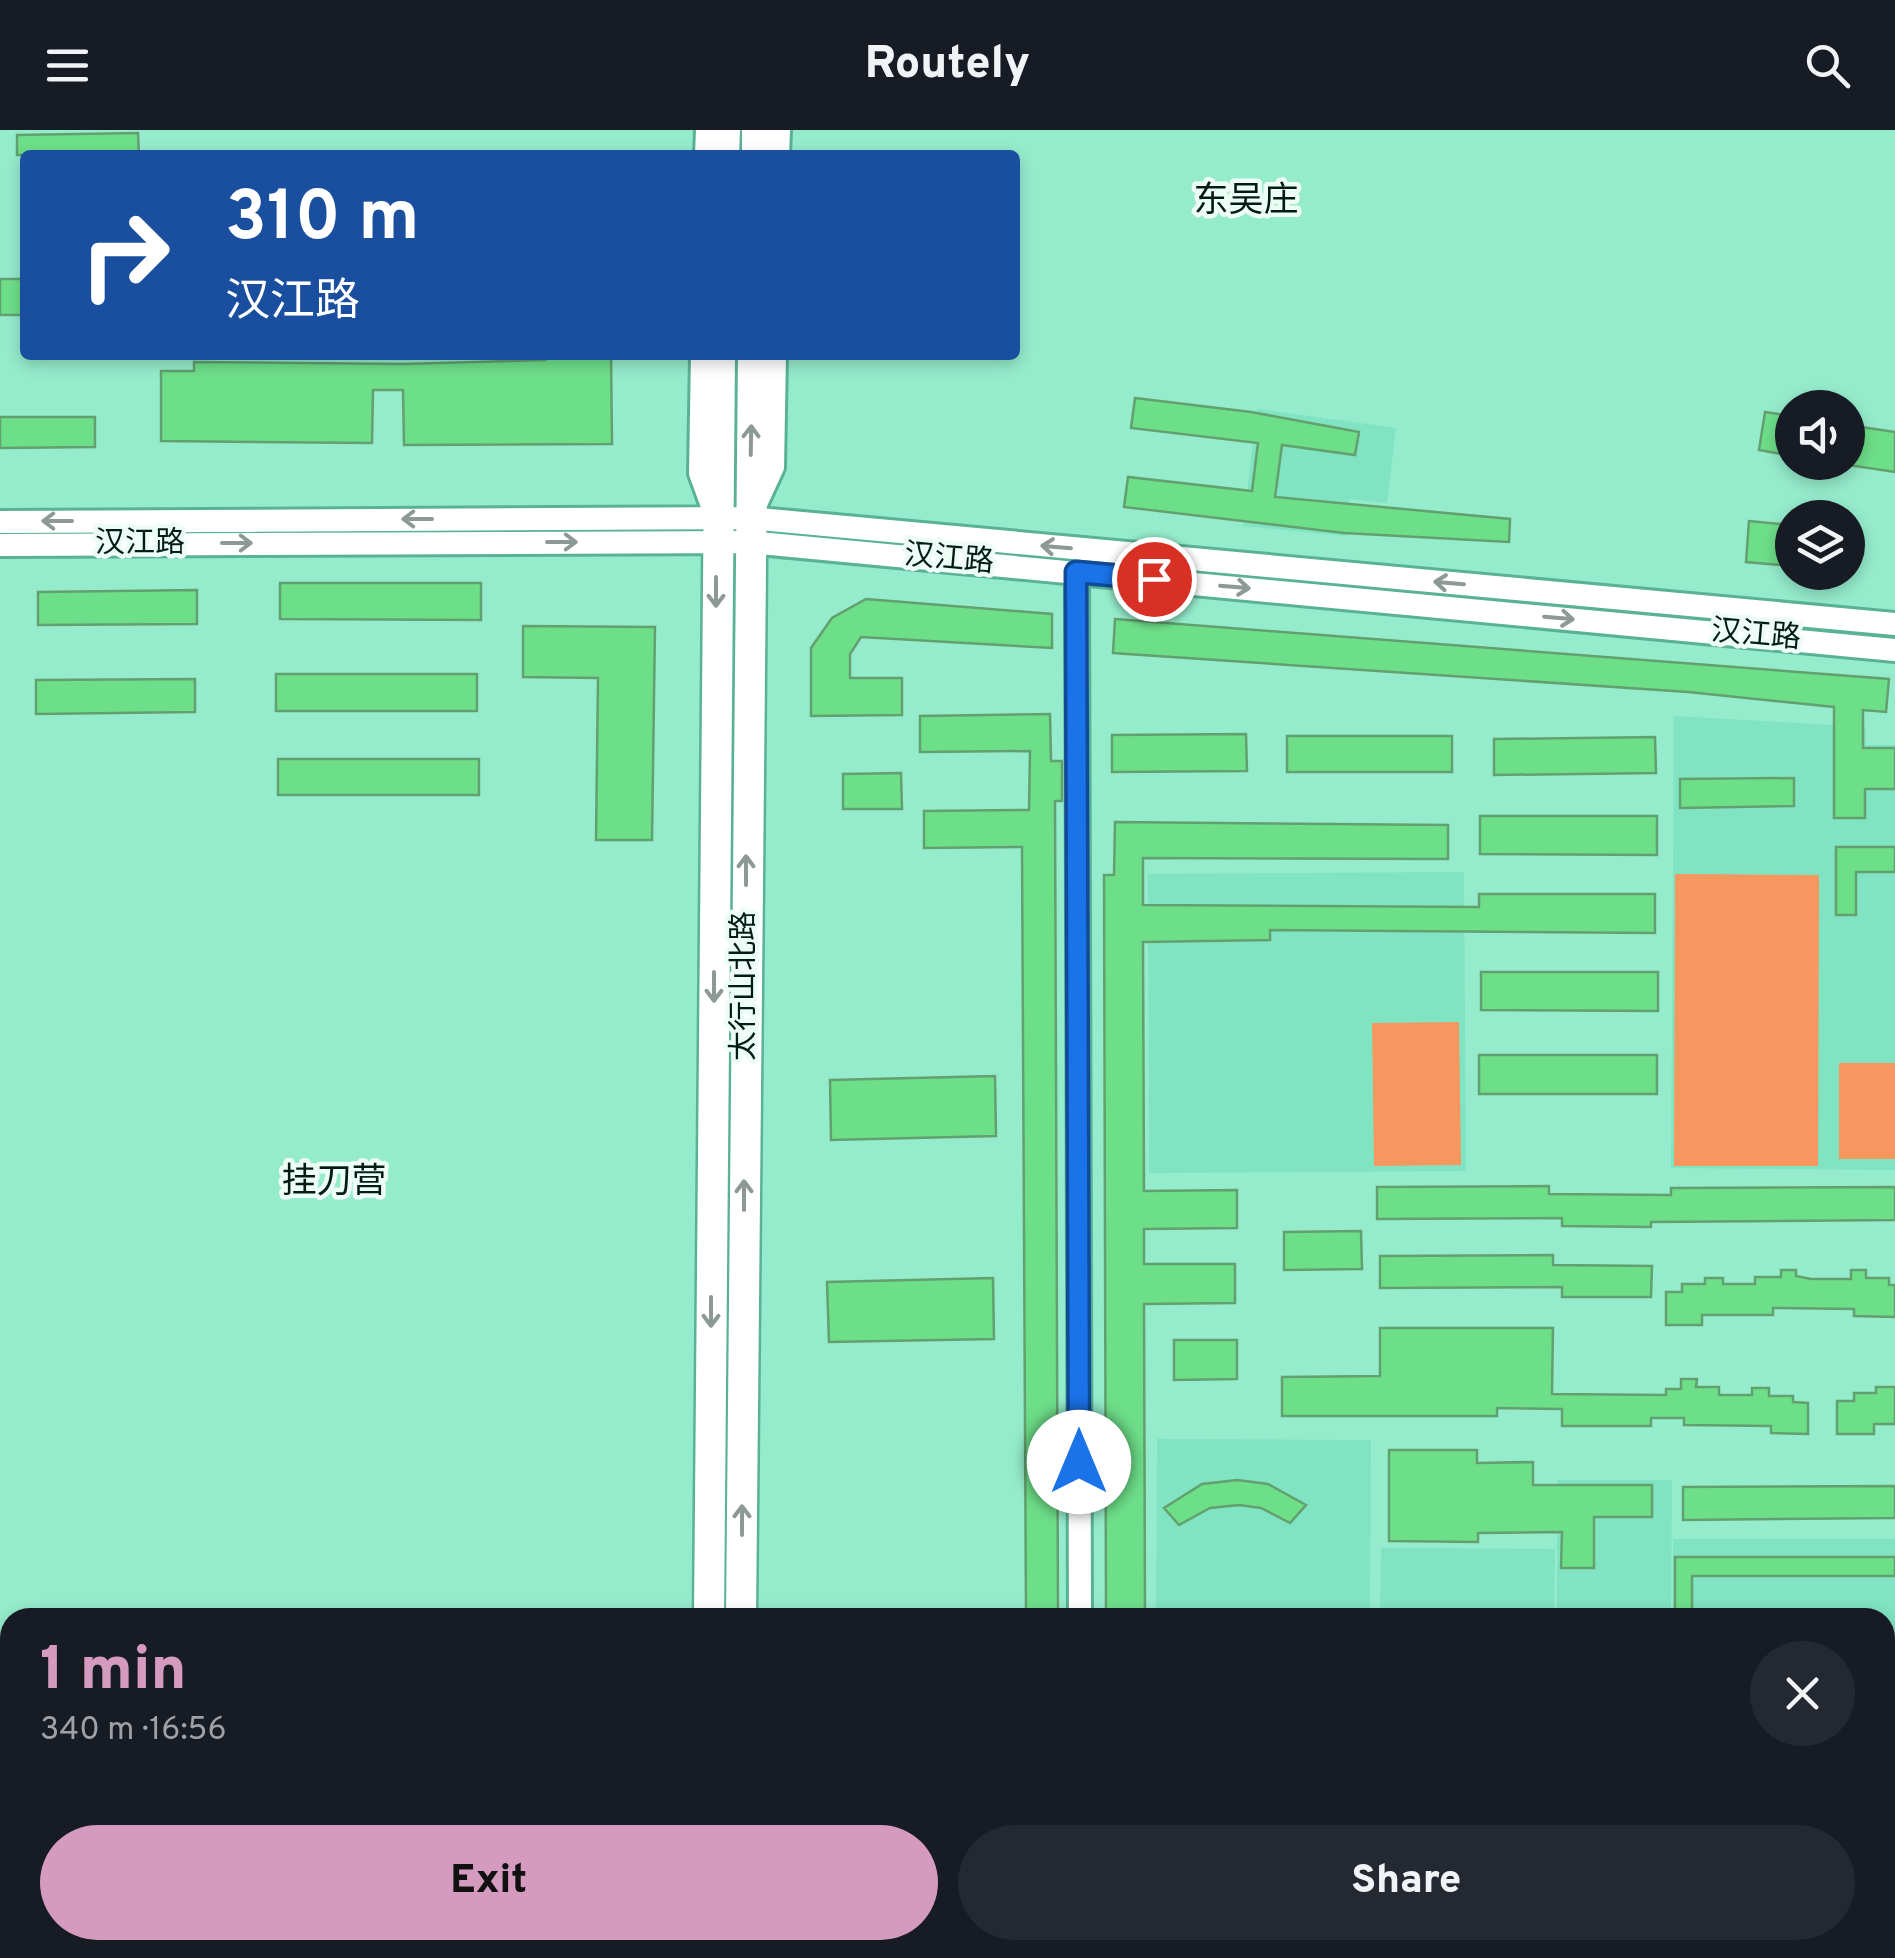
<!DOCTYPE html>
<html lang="en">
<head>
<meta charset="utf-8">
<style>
	:root { --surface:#171b24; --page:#242831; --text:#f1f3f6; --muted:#9ea1a6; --accent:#d49bbe }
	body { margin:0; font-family:Overpass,"Noto Sans SC",sans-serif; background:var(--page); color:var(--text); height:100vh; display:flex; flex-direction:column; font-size:38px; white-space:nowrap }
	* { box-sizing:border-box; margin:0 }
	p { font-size:32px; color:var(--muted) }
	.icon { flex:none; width:55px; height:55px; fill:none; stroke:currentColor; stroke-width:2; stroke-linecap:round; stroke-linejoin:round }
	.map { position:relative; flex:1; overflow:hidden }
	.sheet { position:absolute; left:0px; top:1478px; width:1895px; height:352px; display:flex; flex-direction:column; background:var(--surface); border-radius:30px 30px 0 0; box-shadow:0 5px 15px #0003 }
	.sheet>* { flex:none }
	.hud { position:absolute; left:20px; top:20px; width:1000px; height:210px; border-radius:10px; box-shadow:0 5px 15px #0003; background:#1a4fa0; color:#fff; overflow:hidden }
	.tools { position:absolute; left:1775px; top:260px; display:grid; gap:20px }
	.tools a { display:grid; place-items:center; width:90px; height:90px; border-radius:50%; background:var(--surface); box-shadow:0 5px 15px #0003; font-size:50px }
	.pin { position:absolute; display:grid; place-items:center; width:85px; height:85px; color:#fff; margin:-42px; border:5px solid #fff; border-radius:50%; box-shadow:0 2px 10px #0007 }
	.me { position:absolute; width:110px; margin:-55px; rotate:0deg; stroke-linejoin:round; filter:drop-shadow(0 0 8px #0008) }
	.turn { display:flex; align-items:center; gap:35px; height:210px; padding:0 40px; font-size:45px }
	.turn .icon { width:130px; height:130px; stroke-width:2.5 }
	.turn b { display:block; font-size:70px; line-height:85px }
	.round { display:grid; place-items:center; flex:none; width:105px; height:105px; border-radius:52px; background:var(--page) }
	.head { display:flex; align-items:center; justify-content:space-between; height:170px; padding:0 40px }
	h1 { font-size:60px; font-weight:800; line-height:75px; color:var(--accent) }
	.cta { display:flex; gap:20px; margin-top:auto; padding:20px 40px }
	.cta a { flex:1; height:115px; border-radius:60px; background:var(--accent); color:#111; font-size:40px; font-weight:800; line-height:115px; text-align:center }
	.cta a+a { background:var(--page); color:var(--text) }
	header { display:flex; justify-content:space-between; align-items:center; height:130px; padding:0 40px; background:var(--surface); font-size:45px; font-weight:800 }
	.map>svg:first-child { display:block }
	.built { fill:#80e3c1 }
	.green { fill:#f79760 }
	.building { fill:#6edf89; stroke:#63a06f; stroke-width:2.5 }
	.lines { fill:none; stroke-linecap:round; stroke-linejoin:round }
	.minor-casing { stroke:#5ab295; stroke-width:28 }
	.major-casing { stroke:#5ab295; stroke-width:35 }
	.minor { stroke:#fff; stroke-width:22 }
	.major { stroke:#fff; stroke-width:30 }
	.oneway { stroke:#8d9995 }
	.route-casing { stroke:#114b97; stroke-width:25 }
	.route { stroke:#1a73e8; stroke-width:18 }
	.labels { text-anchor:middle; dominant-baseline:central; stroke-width:9; stroke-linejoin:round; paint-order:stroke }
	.street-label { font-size:30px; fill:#011c14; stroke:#edfdf6 }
	.quarter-label { font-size:35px; fill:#011c14; stroke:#edfdf6 }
</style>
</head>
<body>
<header><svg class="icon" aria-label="menu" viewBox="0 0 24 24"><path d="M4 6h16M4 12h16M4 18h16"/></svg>Routely<svg class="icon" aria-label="search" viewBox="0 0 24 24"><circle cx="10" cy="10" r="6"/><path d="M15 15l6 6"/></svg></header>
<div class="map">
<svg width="1895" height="1828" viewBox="0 0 1895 1828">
	<rect width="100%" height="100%" fill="#95eccd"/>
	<path class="built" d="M 1257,279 L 1396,298 L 1387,373 L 1350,369 L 1345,406 L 1243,396 Z
		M 1674,586 L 1866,597 L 1866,615 L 1895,615 L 1895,1040 L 1671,1038 Z
		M 1464,742 L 1466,1041 L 1149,1043 L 1148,744 Z
		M 1157,1309 L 1371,1310 L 1370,1487 L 1156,1488 Z
		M 1557,1350 L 1672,1350 L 1671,1487 L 1557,1488 Z
		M 1673,1409 L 1895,1409 L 1895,1564 L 1885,1564 L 1885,1488 L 1673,1488 Z
		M 1381,1418 L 1555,1419 L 1554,1487 L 1380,1487 Z
		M 1885,1726 L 1895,1726 L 1895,1828 L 791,1828 L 791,1820 L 1885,1820 Z
		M 286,1820 L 471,1820 L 471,1828 L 286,1828 Z"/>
	<path class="green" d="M 1675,744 L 1819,745 L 1818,1036 L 1674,1036 Z
		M 1459,892 L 1461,1035 L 1374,1036 L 1372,893 Z
		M 1839,933 L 1895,933 L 1895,1029 L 1839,1029 Z
		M 879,1820 L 1064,1820 L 1072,1828 L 871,1828 Z
		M 1136,1820 L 1244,1820 L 1244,1828 L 1136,1828 Z"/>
	<path class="building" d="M 138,3 L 139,25 L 17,25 L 17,5 Z
		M 0,149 L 25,149 L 25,185 L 0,185 Z
		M 545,225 L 611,225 L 612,314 L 404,315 L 403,260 L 373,260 L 372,313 L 161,311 L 161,241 L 194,241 L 194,232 L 403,234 L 545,230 Z
		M 1135,268 L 1251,282 L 1359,302 L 1355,325 L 1282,315 L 1275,367 L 1510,389 L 1509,412 L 1344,403 L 1124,377 L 1128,347 L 1252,361 L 1258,313 L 1131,298 Z
		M 1765,282 L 1792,286 L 1792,326 L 1759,320 Z
		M 0,287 L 95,287 L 95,317 L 0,318 Z
		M 1848,295 L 1895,302 L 1895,342 L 1848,335 Z
		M 1749,391 L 1792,395 L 1792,436 L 1746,432 Z
		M 280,453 L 481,453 L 481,490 L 280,489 Z
		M 197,460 L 197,494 L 38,495 L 38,462 Z
		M 866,469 L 1052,484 L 1052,518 L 861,507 L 850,524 L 850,548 L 902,548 L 902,585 L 811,586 L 811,518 L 832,488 Z
		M 1115,489 L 1889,549 L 1886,582 L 1863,580 L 1863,618 L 1895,618 L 1895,659 L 1865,659 L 1865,688 L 1834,688 L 1834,577 L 1688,562 L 1113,523 Z
		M 523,496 L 655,497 L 652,710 L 596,710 L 598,548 L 523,547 Z
		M 276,544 L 477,544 L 477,581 L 276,581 Z
		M 195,549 L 195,582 L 36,584 L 36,550 Z
		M 1050,584 L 1051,631 L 1062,631 L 1062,671 L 1055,671 L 1058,1488 L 1026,1488 L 1022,717 L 924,718 L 924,681 L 1029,680 L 1030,621 L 920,622 L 920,586 Z
		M 1246,604 L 1247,641 L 1112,642 L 1112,605 Z
		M 1287,606 L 1452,606 L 1452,642 L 1287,642 Z
		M 1655,607 L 1656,643 L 1494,645 L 1494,609 Z
		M 278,629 L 479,629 L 479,665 L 278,665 Z
		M 901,643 L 902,679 L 843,679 L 843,644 Z
		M 1794,648 L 1794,676 L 1680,678 L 1680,649 Z
		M 1480,686 L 1657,686 L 1657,725 L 1480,724 Z
		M 1115,692 L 1448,695 L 1448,729 L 1143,728 L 1143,775 L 1479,777 L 1479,764 L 1655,764 L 1655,803 L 1270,800 L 1270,810 L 1143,812 L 1144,1061 L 1237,1060 L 1237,1098 L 1144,1099 L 1144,1134 L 1235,1134 L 1235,1173 L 1144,1174 L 1145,1488 L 1106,1488 L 1104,745 L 1114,745 Z
		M 1836,717 L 1895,717 L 1895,742 L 1856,742 L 1856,785 L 1836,785 Z
		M 1481,842 L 1658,842 L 1658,881 L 1481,880 Z
		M 1479,925 L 1657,925 L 1657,964 L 1479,964 Z
		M 995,946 L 996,1006 L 831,1010 L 830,950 Z
		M 1549,1056 L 1549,1064 L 1671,1065 L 1671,1058 L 1895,1057 L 1895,1090 L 1651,1092 L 1651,1097 L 1562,1096 L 1562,1088 L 1377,1089 L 1377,1057 Z
		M 1361,1101 L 1362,1139 L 1284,1140 L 1284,1102 Z
		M 1553,1125 L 1553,1135 L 1652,1136 L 1651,1167 L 1562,1167 L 1562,1157 L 1380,1158 L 1380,1126 Z
		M 1781,1140 L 1796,1140 L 1796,1146 L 1811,1149 L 1851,1149 L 1851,1140 L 1866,1140 L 1866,1148 L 1889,1148 L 1889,1155 L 1895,1155 L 1895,1187 L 1854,1186 L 1854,1179 L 1773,1178 L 1773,1185 L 1702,1185 L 1702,1195 L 1666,1195 L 1666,1162 L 1682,1162 L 1682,1154 L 1705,1154 L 1705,1148 L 1723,1148 L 1723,1154 L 1755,1154 L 1755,1147 L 1781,1147 Z
		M 993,1148 L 994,1209 L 829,1212 L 827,1152 Z
		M 1380,1198 L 1553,1198 L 1552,1264 L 1666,1265 L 1666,1259 L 1681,1259 L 1681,1249 L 1697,1249 L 1696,1257 L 1719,1257 L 1719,1265 L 1752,1265 L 1752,1258 L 1769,1258 L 1769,1266 L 1793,1266 L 1793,1272 L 1808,1273 L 1808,1304 L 1771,1303 L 1771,1296 L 1684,1295 L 1684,1288 L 1651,1288 L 1651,1296 L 1562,1296 L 1562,1279 L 1497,1278 L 1497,1286 L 1282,1286 L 1282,1247 L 1380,1246 Z
		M 1174,1210 L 1237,1210 L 1237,1249 L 1174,1250 Z
		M 1876,1257 L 1895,1257 L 1895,1294 L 1874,1294 L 1874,1304 L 1837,1304 L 1837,1271 L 1854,1271 L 1854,1263 L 1876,1263 Z
		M 1389,1320 L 1477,1320 L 1477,1333 L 1533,1332 L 1533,1355 L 1652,1355 L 1652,1387 L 1594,1387 L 1594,1438 L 1561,1438 L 1562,1402 L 1478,1403 L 1478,1412 L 1389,1411 Z
		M 1237,1350 L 1268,1354 L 1306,1375 L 1290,1393 L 1261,1378 L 1239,1375 L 1210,1378 L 1179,1395 L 1164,1378 L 1202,1354 Z
		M 1895,1356 L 1895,1388 L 1683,1390 L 1683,1357 Z
		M 1675,1427 L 1895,1427 L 1895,1446 L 1692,1446 L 1692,1488 L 1675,1488 Z"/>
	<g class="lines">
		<g class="minor-casing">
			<path id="minor" d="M 706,25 L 707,0
				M 778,25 L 779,0
				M 702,225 L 700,343 L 715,384
				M 755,376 L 773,337 L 775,225
				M 0,392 L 749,388 L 1895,494
				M 0,415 L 748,412 L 1895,520
				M 1077,442 L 1080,1488
				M 0,1598 L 10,1598
				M 1885,1605 L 1895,1605
				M 1885,1686 L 1895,1686
				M 0,1688 L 10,1688
				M 1277,1828 L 1277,1820"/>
		</g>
		<g class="major-casing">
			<path id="major" d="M 724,25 L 725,0
				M 757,25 L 757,0
				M 709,1488 L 720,225
				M 741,1488 L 753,225
				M 0,1636 L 10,1636
				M 1885,1636 L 1895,1636
				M 1885,1660 L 1895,1660
				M 0,1665 L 10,1665
				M 742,1820 L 742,1828
				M 710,1828 L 711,1820"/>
		</g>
		<use href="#minor" class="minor"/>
		<use href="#major" class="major"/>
	</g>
	<defs><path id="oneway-shaft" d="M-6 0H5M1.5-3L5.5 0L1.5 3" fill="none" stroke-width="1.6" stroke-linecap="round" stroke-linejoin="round" transform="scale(2.5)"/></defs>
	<g class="oneway">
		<use href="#oneway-shaft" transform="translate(751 310) rotate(-89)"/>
		<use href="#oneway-shaft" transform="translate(417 389) rotate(180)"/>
		<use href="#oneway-shaft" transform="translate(57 391) rotate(180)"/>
		<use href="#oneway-shaft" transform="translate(562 412)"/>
		<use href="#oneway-shaft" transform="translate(237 413)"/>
		<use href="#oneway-shaft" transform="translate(1056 417) rotate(-175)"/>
		<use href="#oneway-shaft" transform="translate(1449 453) rotate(-175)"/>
		<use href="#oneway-shaft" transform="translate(1235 457) rotate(5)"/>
		<use href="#oneway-shaft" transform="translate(716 462) rotate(90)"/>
		<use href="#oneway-shaft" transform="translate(1559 488) rotate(5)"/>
		<use href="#oneway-shaft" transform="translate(746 740) rotate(-90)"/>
		<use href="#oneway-shaft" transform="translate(714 857) rotate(90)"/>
		<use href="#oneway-shaft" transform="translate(744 1065) rotate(-90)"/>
		<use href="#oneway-shaft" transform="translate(711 1182) rotate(90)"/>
		<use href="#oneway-shaft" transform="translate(742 1390) rotate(-90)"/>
	</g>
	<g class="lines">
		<g class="route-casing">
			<path id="route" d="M 1079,1332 L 1076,442 L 1154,449"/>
		</g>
		<use href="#route" class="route"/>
	</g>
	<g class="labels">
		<g class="street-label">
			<text x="140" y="414">汉江路</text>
			<text transform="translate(949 430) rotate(5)">汉江路</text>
			<text transform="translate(1756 506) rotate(5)">汉江路</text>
			<text transform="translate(745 856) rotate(-90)">太行山北路</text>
		</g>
		<g class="quarter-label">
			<text x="1246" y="72">东吴庄</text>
			<text x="334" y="1053">挂刀营</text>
		</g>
	</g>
</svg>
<div class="tools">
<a><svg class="icon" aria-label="sound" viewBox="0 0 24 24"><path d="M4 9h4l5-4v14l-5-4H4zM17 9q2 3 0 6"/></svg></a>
<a><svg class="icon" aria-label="layers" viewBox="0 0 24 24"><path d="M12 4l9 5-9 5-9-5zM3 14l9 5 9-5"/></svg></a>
</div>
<div class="pin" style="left:1154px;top:449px;background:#d93025"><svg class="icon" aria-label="arrive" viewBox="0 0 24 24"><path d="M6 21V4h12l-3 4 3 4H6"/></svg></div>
<svg class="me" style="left:1079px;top:1332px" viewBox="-20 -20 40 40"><circle r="19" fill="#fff"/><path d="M0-13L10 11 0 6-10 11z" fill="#1a73e8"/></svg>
<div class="hud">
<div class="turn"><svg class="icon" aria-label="right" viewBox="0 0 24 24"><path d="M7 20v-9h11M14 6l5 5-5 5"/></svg><div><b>310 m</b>汉江路</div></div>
</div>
<section class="sheet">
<div class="head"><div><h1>1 min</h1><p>340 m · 16:56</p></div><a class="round"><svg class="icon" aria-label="close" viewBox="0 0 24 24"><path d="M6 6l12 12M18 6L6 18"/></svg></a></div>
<div class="cta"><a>Exit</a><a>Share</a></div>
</section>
</div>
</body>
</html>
